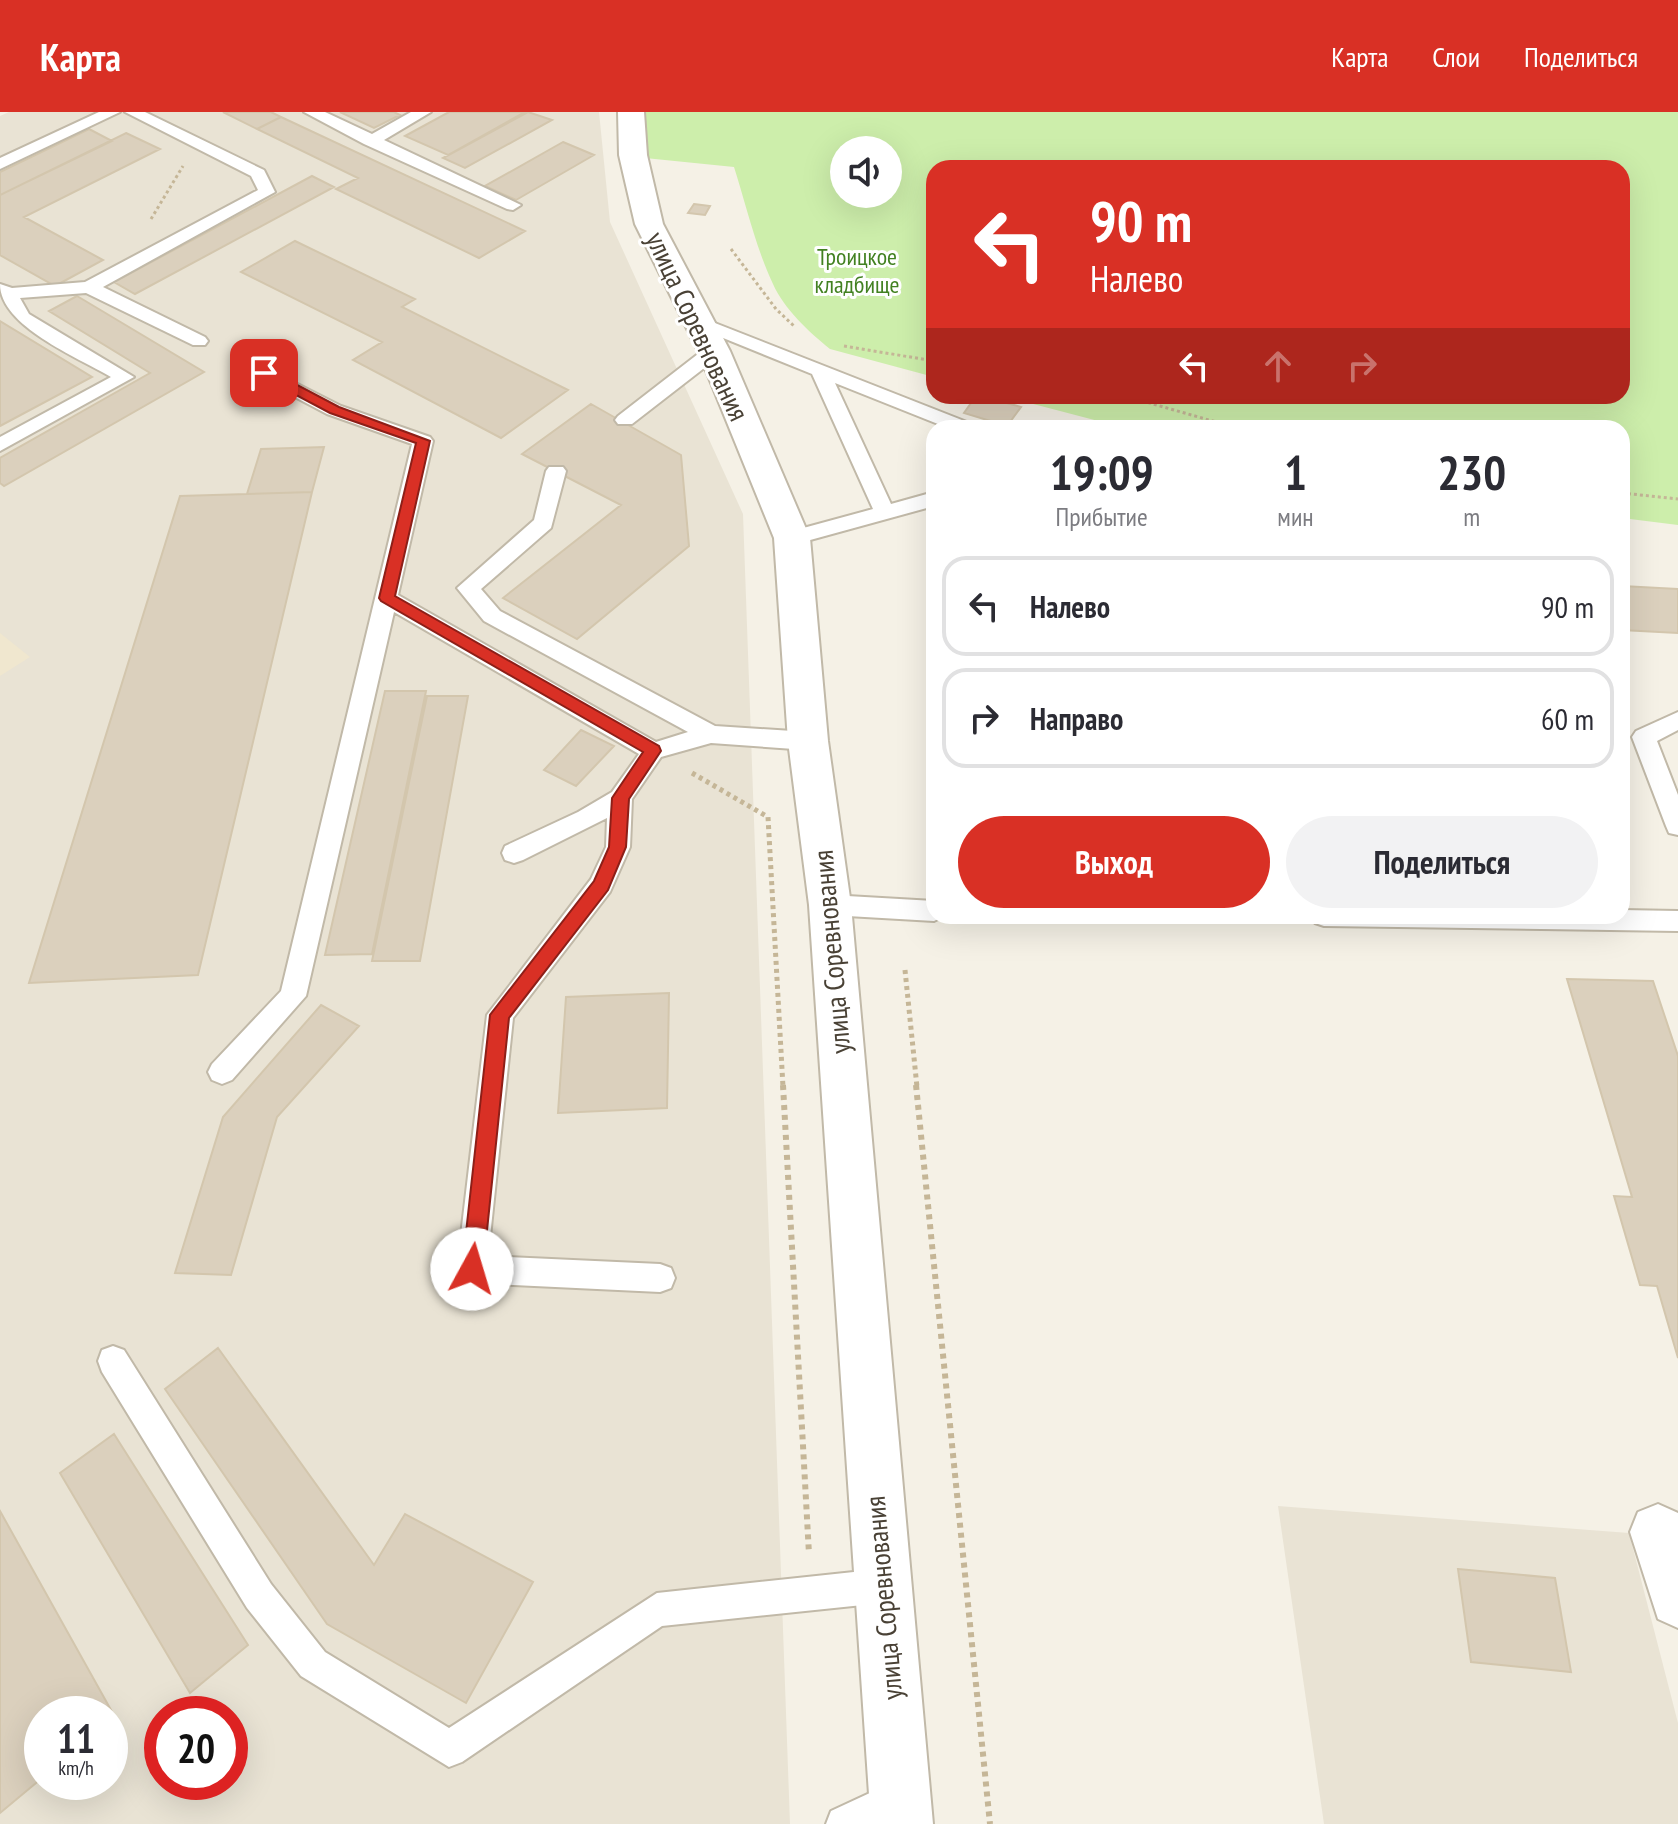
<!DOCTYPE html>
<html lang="ru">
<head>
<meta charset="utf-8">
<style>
	:root { --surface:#fff; --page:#f2f2f3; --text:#2b2b33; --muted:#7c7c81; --line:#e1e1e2; --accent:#d93025 }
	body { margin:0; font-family:"PT Sans Narrow",sans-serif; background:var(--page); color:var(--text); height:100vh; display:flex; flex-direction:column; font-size:30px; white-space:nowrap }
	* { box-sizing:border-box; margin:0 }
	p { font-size:26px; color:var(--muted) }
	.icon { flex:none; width:44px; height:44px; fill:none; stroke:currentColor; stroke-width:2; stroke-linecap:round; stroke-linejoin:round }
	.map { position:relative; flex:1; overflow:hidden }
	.panel { position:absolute; left:926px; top:308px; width:704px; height:504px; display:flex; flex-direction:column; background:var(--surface); border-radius:24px; box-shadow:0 8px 32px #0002 }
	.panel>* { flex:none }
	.hud { position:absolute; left:926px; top:48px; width:704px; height:244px; border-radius:24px; box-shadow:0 8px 32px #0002; background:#d93025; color:#fff; overflow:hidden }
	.fabs { position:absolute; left:830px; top:24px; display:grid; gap:16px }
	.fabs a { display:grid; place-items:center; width:72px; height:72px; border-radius:50%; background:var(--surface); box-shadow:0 8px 32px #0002; font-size:40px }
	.speed { position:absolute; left:24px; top:1584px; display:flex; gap:16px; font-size:40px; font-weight:700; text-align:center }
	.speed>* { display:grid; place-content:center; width:104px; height:104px; border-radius:50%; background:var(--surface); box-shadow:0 8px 32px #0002; line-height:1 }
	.speed small { font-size:20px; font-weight:400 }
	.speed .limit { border:12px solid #d22; background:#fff; color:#111 }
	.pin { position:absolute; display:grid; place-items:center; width:68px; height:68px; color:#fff; margin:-34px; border-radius:16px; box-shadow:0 4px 12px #0006 }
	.me { position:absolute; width:88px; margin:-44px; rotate:6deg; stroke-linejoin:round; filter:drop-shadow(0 0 6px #0008) }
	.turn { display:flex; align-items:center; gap:28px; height:168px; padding:0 32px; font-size:36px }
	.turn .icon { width:104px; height:104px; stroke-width:2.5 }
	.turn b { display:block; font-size:56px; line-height:68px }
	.lanes { display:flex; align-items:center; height:76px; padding:0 32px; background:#0003; justify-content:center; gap:40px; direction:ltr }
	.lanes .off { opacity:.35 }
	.eta { display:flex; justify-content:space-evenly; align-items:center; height:136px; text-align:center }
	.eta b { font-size:48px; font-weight:700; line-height:56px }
	.action { display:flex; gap:16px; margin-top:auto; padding:16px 32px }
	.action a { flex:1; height:92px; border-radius:48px; background:var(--accent); color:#fff; font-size:32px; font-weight:700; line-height:92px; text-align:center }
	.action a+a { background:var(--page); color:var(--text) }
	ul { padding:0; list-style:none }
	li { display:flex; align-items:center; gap:24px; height:100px; margin:0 16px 12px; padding:0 16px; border:4px solid var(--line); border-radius:24px }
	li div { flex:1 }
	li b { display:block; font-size:30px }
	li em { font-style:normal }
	header { display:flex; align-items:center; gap:48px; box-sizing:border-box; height:112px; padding:0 40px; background:var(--accent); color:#fff }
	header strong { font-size:38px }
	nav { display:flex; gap:44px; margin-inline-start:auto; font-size:28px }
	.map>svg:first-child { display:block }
	.residential { fill:#e9e3d4; fill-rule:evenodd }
	.education { fill:#f0e7cf }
	.green { fill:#cdeeab; fill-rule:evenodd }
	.building { fill:#dbd0bd; stroke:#d3c6ad; stroke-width:2 }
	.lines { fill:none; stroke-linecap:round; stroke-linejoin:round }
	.lane-casing { stroke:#c1b9a8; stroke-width:4 }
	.street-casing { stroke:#c1b9a8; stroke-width:4 }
	.path-far2 { stroke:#c5b697; stroke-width:3; stroke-dasharray:3 3; stroke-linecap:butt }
	.path-far1 { stroke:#c5b697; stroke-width:5; stroke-dasharray:4 4; stroke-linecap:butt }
	.path { stroke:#c5b697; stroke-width:6; stroke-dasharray:5 5; stroke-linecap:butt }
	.lane { fill:#fff; fill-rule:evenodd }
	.street { fill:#fff; fill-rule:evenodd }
	.route { fill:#d93025; stroke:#8d1f18; stroke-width:2 }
	.labels { text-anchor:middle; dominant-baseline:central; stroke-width:6; stroke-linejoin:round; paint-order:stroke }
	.far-park-label { font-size:24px; fill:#428121; stroke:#fff }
	.street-label { font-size:28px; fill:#494135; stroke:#fff }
</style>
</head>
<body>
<header>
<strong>Карта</strong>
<nav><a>Карта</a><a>Слои</a><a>Поделиться</a></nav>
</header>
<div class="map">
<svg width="1678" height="1712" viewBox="0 0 1678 1712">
	<rect width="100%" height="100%" fill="#f5f1e6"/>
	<path class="residential" d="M 9,0 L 599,0 L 610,110 L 743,402 L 790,1712 L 0,1712 L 0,4 ZM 42,1602 L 110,1602 L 110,1670 L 42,1670 ZM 162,1602 L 230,1602 L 230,1670 L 162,1670 Z
		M 1278,1394 L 1629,1421 L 1678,1611 L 1678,1712 L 1324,1712 Z"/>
	<path class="education" d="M 0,521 L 30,545 L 0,564 Z"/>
	<path class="green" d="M 644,0 L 1678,0 L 1678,413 L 1622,406 L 1622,316 L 1125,316 L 1003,284 L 1622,284 L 1622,56 L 934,56 L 934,265 L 830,237 C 809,220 784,197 773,172 C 756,136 746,93 734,55 L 645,46 ZM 844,38 L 888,38 L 888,82 L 844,82 Z"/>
	<path class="building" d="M 223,0 L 271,0 L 281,5 L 257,17 Z
		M 340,0 L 394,0 L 400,3 L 374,16 Z
		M 449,0 L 525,0 L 448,43 L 405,24 Z
		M 528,0 L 552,8 L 465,56 L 443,46 Z
		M 281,5 L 525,119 L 479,146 L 336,77 L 358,66 L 257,17 Z
		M 89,17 L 112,29 L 0,83 L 0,60 Z
		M 126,21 L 160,37 L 24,105 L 103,148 L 55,174 L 0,143 L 0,83 Z
		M 563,30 L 594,43 L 516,88 L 485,74 Z
		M 312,64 L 334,75 L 135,182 L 114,170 Z
		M 694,92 L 710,94 L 705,103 L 688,101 Z
		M 295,129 L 415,187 L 402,195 L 568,278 L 501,326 L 353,248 L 382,230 L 241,160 Z
		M 77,184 L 204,260 L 4,374 L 0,371 L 0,346 L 150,261 L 49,199 Z
		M 0,209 L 92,265 L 0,314 Z
		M 976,284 L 982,284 L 1021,295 L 1007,314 L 964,301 Z
		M 591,292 L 681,343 L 689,434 L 577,527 L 503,486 L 621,393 L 522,342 Z
		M 324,335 L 312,380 L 247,382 L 261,337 Z
		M 312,380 L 198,863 L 29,871 L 180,384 Z
		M 1622,474 L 1678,477 L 1678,521 L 1622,518 Z
		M 385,579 L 426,579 L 372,842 L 325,843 Z
		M 427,584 L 468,584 L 420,849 L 372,849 Z
		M 581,618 L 614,634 L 576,674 L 544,658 Z
		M 1567,867 L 1653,869 L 1678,944 L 1678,1246 L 1657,1174 L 1640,1173 L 1614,1084 L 1632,1085 Z
		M 669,881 L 667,996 L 558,1001 L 566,885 Z
		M 321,893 L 359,914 L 277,1005 L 231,1163 L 175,1161 L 223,1005 Z
		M 218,1236 L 374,1453 L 405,1402 L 533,1470 L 466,1591 L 327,1512 L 165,1277 Z
		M 114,1322 L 248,1533 L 190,1581 L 60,1361 Z
		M 0,1399 L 116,1607 L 110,1611 L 110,1602 L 42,1602 L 42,1666 L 0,1701 Z
		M 1458,1457 L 1555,1466 L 1571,1560 L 1471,1550 Z"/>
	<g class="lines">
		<g class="lane-casing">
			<path id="lane" d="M 99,0 L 120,0 L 0,57 L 0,46 Z
				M 125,0 L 145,0 L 264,58 L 275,80 L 103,175 L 205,225 L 208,229 L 205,233 L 193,233 L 86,181 L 20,186 L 29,202 L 134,265 L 0,339 L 0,325 L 111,265 C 77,245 0,214 0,172 L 12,176 L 85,170 L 258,78 L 251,64 Z
				M 304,0 L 325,0 L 372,22 L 411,0 L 431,0 L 384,28 L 521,93 L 513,98 L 507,97 L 364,32 Z
				M 697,204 L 972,312 L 975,316 L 948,316 L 835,271 L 891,392 L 934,380 L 934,394 L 792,433 L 785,431 L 782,426 L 785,421 L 873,397 L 812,262 L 691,213 L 688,209 Z
				M 714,233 L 723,239 L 721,243 L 632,312 L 618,312 L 615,308 L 618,304 L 707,235 Z
				M 264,255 L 341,294 L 430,325 L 433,329 L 398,483 L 656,630 L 688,620 L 484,509 L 457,476 L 534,408 L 546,359 L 549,355 L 563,355 L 566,359 L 551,416 L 481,477 L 500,499 L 715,614 L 808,620 L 816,623 L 820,629 L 816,635 L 808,638 L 711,631 L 661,645 L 632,687 L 630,735 L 610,780 L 513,906 L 488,1144 L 660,1152 L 671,1156 L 675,1166 L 671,1176 L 660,1180 L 472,1171 L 462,1167 L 457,1157 L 487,903 L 591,767 L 606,735 L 607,706 L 523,748 L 514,751 L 505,748 L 502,741 L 505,734 L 578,700 L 612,680 L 639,642 L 394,500 L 306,884 L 232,968 L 222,972 L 212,968 L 208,960 L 212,952 L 281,879 L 412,332 L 327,302 L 257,265 L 255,261 Z
				M 1678,600 L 1678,618 L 1657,629 L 1678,683 L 1678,723 L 1669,721 L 1666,714 L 1632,625 L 1636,619 Z
				M 830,783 L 934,789 L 934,804 L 944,804 L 934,809 L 830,803 L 821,800 L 817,793 L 821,786 Z
				M 1622,798 L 1678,799 L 1678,819 L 1324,814 L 1315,811 L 1311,804 L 1622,804 Z
				M 113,1234 L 124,1238 L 271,1472 L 325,1540 L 449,1616 L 657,1481 L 882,1457 L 894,1462 L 899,1474 L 894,1486 L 882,1491 L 662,1514 L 462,1650 L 449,1655 L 301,1564 L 247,1496 L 102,1260 L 98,1249 L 102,1238 Z
				M 900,1667 L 913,1672 L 918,1685 L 913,1698 L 883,1712 L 826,1712 L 831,1699 Z"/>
		</g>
		<g class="street-casing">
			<path id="street" d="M 618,0 L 644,0 L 647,43 L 663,112 L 730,239 L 810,426 L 828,629 L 851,793 L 933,1712 L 871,1712 L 809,793 L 788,629 L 774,426 L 698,239 L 635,112 L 619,43 Z
				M 1658,1392 L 1678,1401 L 1678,1516 L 1658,1507 L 1630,1420 L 1638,1400 Z"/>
		</g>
		<path class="path-far2" d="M 151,107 L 183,54
			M 731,137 L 776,197 L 795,215
			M 844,234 L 934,249
			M 1125,284 L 1237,316
			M 1622,381 L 1678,387"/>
		<path class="path-far1" d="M 692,661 L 768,705 L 783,975
			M 905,858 L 917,975"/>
		<path class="path" d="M 783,973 L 809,1442
			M 916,973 L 990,1712"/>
		<use href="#lane" class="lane"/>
		<use href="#street" class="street"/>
	</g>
	<path class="route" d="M 260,258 L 269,258 L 339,295 L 430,329 L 395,484 L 659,634 L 661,639 L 629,687 L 626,735 L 608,778 L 509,906 L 483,1157 L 480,1164 L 472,1167 L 465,1164 L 462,1157 L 490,903 L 594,769 L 609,735 L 612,686 L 643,640 L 381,489 L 379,486 L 416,331 L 330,301 L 260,264 Z"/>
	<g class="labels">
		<g class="far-park-label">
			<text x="857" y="144">Троицкое<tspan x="857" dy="28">кладбище</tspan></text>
		</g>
		<g class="street-label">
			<text transform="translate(698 214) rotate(65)">улица Соревнования</text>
			<text transform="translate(831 840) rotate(-95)">улица Соревнования</text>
			<text transform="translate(883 1486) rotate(-95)">улица Соревнования</text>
		</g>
	</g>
</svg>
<div class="fabs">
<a><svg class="icon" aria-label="sound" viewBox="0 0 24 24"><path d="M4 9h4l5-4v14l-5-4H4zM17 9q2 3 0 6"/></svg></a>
</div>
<div class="speed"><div>11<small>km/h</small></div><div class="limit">20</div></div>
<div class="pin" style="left:264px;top:261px;background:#d93025"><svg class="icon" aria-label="arrive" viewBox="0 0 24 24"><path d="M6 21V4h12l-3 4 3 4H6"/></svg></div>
<svg class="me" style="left:472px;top:1157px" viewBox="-20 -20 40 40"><circle r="19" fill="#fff"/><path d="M0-13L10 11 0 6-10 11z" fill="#d93025"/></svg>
<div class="hud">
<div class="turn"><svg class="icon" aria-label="left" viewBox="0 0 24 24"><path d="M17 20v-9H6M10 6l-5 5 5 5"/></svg><div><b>90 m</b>Налево</div></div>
<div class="lanes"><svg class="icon" aria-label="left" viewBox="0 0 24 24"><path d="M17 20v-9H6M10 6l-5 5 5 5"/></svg><svg class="icon off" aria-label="ahead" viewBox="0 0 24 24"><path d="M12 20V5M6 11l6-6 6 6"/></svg><svg class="icon off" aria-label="right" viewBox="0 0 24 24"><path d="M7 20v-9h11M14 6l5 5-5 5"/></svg></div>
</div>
<section class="panel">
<div class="eta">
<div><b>19:09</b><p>Прибытие</p></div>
<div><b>1</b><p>мин</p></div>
<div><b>230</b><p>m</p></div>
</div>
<ul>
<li><svg class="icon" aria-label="left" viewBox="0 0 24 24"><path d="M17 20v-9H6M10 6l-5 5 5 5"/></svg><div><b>Налево</b></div><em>90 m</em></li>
<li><svg class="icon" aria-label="right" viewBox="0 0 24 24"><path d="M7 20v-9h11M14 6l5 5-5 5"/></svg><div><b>Направо</b></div><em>60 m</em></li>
</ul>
<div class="action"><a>Выход</a><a>Поделиться</a></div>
</section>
</div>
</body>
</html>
